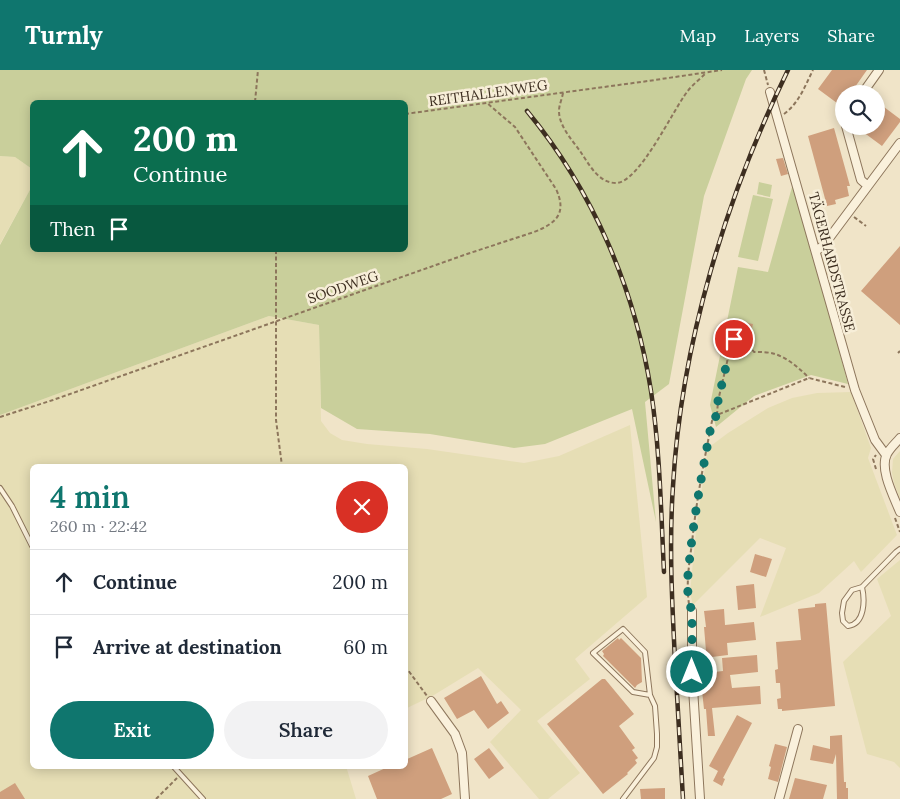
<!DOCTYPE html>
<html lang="en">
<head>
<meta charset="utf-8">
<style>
	:root { --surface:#fff; --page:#f2f2f3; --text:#1f2937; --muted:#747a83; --line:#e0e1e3; --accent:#0f766e }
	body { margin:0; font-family:Lora,serif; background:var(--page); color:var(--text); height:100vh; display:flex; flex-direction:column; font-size:19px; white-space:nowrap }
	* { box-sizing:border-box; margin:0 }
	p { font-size:16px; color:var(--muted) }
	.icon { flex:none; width:28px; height:28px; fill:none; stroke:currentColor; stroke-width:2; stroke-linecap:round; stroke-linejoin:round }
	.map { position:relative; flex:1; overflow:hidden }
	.panel { position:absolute; left:30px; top:394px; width:378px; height:305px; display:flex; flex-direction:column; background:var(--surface); border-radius:8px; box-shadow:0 2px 12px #0003 }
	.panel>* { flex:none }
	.hud { position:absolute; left:30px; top:30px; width:378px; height:152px; border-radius:8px; box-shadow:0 2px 12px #0003; background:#0b6e4f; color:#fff; overflow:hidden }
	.controls { position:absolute; left:835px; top:15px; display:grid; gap:10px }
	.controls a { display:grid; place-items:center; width:50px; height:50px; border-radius:50%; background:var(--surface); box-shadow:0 2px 12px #0003; font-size:25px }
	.pin { position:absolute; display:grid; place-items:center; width:42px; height:42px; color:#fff; margin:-21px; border:2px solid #fff; border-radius:50%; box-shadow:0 1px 5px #0007 }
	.me { position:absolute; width:55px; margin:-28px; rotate:0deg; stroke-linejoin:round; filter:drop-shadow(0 0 4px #0008) }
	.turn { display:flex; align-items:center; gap:18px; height:105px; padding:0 20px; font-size:22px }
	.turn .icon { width:65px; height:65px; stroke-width:2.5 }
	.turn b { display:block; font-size:35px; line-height:42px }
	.then { display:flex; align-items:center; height:48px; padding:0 20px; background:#0003; gap:10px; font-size:19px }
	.round { display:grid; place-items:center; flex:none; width:52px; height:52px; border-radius:26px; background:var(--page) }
	.overview { display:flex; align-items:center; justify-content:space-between; height:85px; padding:0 20px }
	h1 { font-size:30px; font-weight:600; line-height:38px; color:var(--accent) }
	.primary-button { display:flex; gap:10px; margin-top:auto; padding:10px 20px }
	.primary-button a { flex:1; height:58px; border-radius:30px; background:var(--accent); color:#fff; font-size:20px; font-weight:600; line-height:58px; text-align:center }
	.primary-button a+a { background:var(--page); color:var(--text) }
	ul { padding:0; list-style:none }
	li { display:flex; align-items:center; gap:15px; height:65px; padding:0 20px; border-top:1px solid var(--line) }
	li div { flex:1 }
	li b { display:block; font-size:19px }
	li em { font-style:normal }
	header { display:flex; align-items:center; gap:30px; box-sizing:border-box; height:70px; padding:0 25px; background:var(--accent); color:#fff }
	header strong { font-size:24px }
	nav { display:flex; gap:28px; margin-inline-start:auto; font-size:18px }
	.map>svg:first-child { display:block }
	.farmland { fill:#e6deb5 }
	.green { fill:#c9cf9b }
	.building { fill:#cf9f7d }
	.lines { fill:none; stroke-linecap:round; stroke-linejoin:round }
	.service-casing { stroke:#8d765c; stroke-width:6 }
	.minor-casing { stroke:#8d765c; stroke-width:10 }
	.path { stroke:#8d765c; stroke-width:2; stroke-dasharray:4 2.5; stroke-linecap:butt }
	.service { stroke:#faf1dc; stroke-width:4 }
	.minor { stroke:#faf1dc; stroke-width:8 }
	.rail-casing { stroke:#3d2e20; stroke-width:4.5 }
	.rail { stroke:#f7eed8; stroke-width:2.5; stroke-dasharray:8; stroke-linecap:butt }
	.route { stroke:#0f766e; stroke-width:9; stroke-dasharray:0 16.2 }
	.labels { text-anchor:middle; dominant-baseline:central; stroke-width:5; stroke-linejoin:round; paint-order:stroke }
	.street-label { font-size:14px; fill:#3d2e20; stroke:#f7eed8 }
</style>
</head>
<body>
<header>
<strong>Turnly</strong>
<nav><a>Map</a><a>Layers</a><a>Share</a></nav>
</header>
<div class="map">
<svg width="900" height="729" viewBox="0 0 900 729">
	<rect width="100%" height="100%" fill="#f0e4c8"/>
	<path class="farmland" d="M 0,86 L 15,87 L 32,99 L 32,116 L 0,174 Z
		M 269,246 L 319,255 L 321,351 L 330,363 L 342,370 L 367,374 L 427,379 L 524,393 L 559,386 L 630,355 L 647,527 L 575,589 L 590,609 L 537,651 L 580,703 L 548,729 L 539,729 L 490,672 L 521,640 L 478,598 L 434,625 L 405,639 L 405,396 L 32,396 L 32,696 L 346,696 L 356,729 L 0,729 L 0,345 Z
		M 851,322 L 871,378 L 868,388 L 897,465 L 861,502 L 854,491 L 819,523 L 760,547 L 786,478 L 760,468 L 693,535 L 690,523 L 696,460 L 702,418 L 708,378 L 728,363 L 768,338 L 792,328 L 817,323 Z
		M 900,381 L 900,429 L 894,413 L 892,403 L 893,389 Z
		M 900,490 L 900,698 L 894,692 L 867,684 L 843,592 L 891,546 L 877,509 Z"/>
	<path class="green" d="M 0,0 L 752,0 L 746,9 L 704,126 L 669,314 L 645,332 L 656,452 L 632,339 L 545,374 L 514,378 L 430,364 L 357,359 L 321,338 L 319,255 L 269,246 L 0,345 L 0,175 L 32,116 L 32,180 L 405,180 L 405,32 L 32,32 L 32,99 L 15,87 L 0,86 Z
		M 794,110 L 848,314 L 811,305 L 754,326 L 716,357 L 710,335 L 738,197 L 768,202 Z
		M 759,112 L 772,115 L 770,127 L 757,124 Z
		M 753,125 L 773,129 L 758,191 L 738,187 Z"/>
	<path class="building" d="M 832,0 L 867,0 L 850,24 L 844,24 L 844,32 L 841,36 L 818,19 Z
		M 876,31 L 900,49 L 900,52 L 882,76 L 855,56 L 876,56 Z
		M 834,58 L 850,116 L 847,116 L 849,126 L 835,130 L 836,134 L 827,136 L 808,66 Z
		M 783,88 L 788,104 L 781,106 L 776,89 Z
		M 900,176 L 900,255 L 861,221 Z
		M 742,252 L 753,254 L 750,268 L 739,266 Z
		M 755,484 L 772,489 L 766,507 L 750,502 Z
		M 754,514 L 756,538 L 738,540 L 736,516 Z
		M 826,533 L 835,636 L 782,641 L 782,639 L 778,639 L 777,629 L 781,628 L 780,613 L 776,613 L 775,600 L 778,599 L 776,572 L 801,570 L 798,539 L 815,537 L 815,534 Z
		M 724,539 L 725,555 L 754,552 L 756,570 L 727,573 L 728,585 L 704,588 L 703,581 L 706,581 L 704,557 L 706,557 L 704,541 Z
		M 618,568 L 619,570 L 621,568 L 641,588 L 642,612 L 637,615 L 635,618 L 603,586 L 604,584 L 602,581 Z
		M 757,585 L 758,602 L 730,605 L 732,618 L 760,616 L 761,634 L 712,638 L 715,666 L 708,666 L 706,639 L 704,639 L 702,621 L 708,621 L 706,603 L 723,601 L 722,588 Z
		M 481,606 L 497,634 L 501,631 L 509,643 L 488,659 L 474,640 L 457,649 L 444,628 Z
		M 602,609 L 605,609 L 634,644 L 619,656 L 635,678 L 632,680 L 638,688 L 635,690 L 637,693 L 627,703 L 628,704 L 603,724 L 547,654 Z
		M 737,645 L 752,653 L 723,708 L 725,709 L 722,716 L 713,711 L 718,701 L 709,696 Z
		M 842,665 L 844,712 L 846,712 L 846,718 L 848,718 L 848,729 L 837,729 L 836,684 L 833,694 L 810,690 L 813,675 L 830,679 L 830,666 Z
		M 775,674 L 787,677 L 778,712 L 768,709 L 771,697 L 769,696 Z
		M 432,678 L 452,724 L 441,729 L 377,729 L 368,706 L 390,696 L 405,696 L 405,690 Z
		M 489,678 L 504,698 L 489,709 L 474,689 Z
		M 795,708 L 827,715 L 823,729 L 789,729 Z
		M 15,713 L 25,729 L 0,729 L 0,722 Z
		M 665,718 L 665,729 L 641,729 L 640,719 Z"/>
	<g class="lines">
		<g class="service-casing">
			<path id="service" d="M 0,418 L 12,436 L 32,476
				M 862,517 C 865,530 865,554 848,556 L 843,551 L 842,543 L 844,531 L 852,520 L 862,517 L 896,482 L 900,479
				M 173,696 L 203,729
				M 623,729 L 654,688 L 657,677 L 657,664 L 655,636 L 650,625 L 645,582 L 623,559 L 593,583 L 633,622 L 650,625"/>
		</g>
		<g class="minor-casing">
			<path id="minor" d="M 770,22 L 855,320 L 875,370 L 886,385
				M 862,24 L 879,0
				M 846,56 L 861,110 L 868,116
				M 816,181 L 824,175 L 900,73
				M 900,368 C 896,373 890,378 887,384 C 879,399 894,427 900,442
				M 692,541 L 692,602 L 700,729
				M 431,631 L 455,664 L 462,683 L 465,729
				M 779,729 L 798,659"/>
		</g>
		<path class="path" d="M 764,0 L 768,15
			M 563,23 C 562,29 559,35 559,41 C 559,56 572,70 580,81 C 589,94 598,113 616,113 C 639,113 673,40 687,22 C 692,15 700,9 706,3
			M 255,32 L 258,0
			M 405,44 L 648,11 L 722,0
			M 784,44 C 799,33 805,16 813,0
			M 854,147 L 866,156
			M 276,180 L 276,350 L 282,396
			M 898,283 L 900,281
			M 717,345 L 718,331 L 731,275 L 734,269 L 749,270 L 751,278 L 754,282 C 761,282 769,282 775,284 C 788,288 800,299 809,308
			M 0,347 L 53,330 L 467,184 L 534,162 C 557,153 567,143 556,119 L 515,57 L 487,33
			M 876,399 L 873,389 L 876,385
			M 895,448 L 900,462
			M 689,534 C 686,514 689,494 692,473 C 696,432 704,391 712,351 L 717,345 L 809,308 L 845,317
			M 405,596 L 427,626
			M 156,729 L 177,708"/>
		<use href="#service" class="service"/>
		<use href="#minor" class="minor"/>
		<g class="rail-casing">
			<path id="rail" d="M 527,41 C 593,121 635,219 651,321 C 660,380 661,442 664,502
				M 683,729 C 680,683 678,636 675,590 C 672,532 669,474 673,416 C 681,274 726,127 788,0"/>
		</g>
		<use href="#rail" class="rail"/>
	</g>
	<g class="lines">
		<path class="route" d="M 692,602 L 692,541 C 684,521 689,497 691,477 C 696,434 704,393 712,351 L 717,345 L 718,331 L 731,275 L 734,269"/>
	</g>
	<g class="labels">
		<g class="street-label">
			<text transform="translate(488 23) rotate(-8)">REITHALLENWEG</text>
			<text transform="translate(832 192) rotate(75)">TÄGERHARDSTRASSE</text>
			<text transform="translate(343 217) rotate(-19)">SOODWEG</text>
		</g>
	</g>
</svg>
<div class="controls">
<a><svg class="icon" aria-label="search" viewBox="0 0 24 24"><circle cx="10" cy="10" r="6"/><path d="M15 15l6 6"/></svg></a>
</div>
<div class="pin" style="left:734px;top:269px;background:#d93025"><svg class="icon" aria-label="arrive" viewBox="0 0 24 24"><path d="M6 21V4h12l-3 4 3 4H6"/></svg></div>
<svg class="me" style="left:692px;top:602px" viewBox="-20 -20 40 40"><circle r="17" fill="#0f766e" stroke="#fff" stroke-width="3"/><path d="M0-11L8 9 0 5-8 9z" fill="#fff"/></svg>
<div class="hud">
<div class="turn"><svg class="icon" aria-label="ahead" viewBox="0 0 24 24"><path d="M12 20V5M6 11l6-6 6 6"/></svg><div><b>200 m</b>Continue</div></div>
<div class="then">Then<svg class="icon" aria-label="arrive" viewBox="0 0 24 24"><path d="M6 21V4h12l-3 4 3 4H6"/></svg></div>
</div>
<section class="panel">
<div class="overview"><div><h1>4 min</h1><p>260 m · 22:42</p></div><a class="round" style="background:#d93025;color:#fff"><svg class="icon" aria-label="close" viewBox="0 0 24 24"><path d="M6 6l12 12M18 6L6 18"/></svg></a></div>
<ul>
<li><svg class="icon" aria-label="ahead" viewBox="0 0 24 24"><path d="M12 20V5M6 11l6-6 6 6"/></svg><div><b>Continue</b></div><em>200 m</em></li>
<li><svg class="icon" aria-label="arrive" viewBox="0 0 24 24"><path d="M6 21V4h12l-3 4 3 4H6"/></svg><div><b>Arrive at destination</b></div><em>60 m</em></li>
</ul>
<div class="primary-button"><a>Exit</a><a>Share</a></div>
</section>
</div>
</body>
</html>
